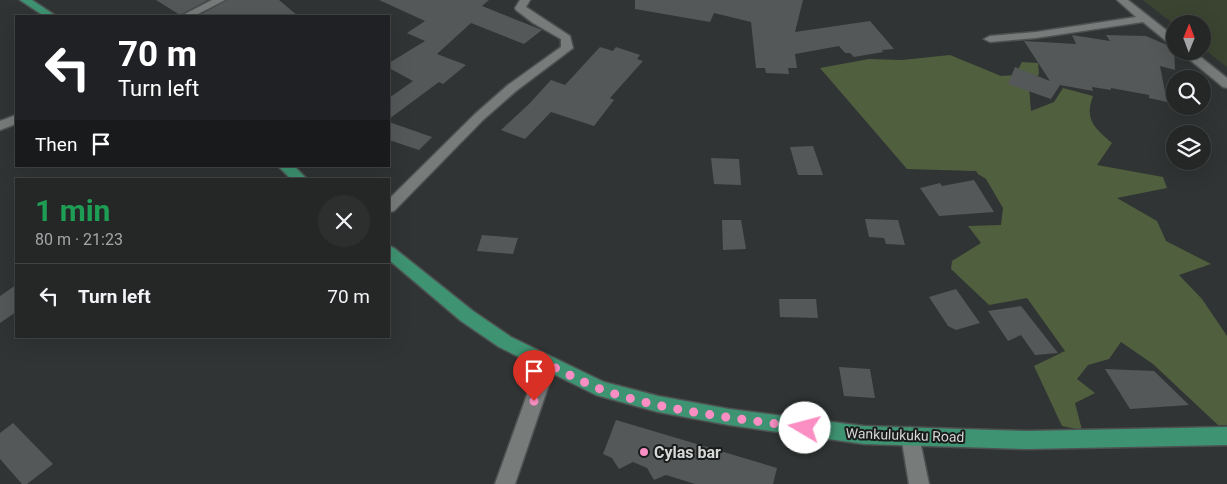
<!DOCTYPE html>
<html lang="en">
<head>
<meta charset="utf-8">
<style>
	:root { --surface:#252727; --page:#2d2f2f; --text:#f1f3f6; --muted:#a3a5a7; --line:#424444 }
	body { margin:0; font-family:Roboto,sans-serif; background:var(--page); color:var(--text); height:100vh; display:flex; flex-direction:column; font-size:19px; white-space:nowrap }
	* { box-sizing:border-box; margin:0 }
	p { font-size:16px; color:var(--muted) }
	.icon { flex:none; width:28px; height:28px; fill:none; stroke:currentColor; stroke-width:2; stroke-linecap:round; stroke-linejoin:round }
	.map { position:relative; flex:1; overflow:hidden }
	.sheet { position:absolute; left:15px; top:178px; width:375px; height:160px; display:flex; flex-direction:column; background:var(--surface); border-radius:0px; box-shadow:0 5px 20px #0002,0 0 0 1px var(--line) }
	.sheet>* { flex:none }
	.banner { position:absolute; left:15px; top:15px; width:375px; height:152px; border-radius:0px; box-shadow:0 5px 20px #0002,0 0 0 1px var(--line); background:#202124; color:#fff; overflow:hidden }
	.needle { width:32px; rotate:1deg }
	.controls { position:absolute; left:1166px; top:15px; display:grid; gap:10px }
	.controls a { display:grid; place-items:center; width:45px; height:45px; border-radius:50%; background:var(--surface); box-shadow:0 5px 20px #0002,0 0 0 1px var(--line); font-size:25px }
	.pin { position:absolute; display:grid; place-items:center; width:42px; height:42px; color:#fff; margin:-51px -21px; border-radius:50% 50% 50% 0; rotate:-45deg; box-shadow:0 0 5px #0007 }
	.pin .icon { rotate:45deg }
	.me { position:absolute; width:55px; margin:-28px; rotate:278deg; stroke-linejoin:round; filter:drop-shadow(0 0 4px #0008) }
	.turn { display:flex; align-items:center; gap:18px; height:105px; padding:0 20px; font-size:22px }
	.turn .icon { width:65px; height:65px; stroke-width:2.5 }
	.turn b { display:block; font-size:35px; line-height:42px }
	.then { display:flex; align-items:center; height:48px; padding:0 20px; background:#0003; gap:10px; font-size:19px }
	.round { display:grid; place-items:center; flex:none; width:52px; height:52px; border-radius:26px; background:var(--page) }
	.headline { display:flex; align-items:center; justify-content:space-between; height:85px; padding:0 20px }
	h1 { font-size:30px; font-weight:700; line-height:38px; color:#1e9e55 }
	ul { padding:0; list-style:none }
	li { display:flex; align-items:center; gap:15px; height:65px; padding:0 20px; border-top:1px solid var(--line) }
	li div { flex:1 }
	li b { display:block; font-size:19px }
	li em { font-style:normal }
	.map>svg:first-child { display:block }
	.green { fill:#3a4430 }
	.forest { fill:#505f3e }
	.building { fill:#555859 }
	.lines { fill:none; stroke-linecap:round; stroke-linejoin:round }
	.minor-casing { stroke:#4e5151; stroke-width:3 }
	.major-casing { stroke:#4e5151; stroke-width:3 }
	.minor { fill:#777b7a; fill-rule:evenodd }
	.major { fill:#3e9372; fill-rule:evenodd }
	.route { stroke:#fb8fc4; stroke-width:9; stroke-dasharray:0 16.2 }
	.poi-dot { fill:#fb8fc4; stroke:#1a1b1b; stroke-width:2 }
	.labels { text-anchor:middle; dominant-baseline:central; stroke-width:4; stroke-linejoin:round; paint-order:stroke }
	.street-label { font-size:14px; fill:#d6d8d8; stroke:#1a1b1b }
	.near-poi-label { font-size:16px; font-weight:bold; fill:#d6d8d8; stroke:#1a1b1b; text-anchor:start }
</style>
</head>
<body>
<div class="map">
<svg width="1227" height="484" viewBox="0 0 1227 484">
	<rect width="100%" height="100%" fill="#313434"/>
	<path class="green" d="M 1143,0 L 1227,0 L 1227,67 L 1203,48 L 1202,24 L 1175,24 L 1175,25 Z"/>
	<path class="forest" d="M 950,55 L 1001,76 L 1015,75 L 1022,62 L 1038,63 L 1039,74 L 1029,86 L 1031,111 L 1054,102 L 1063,88 L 1093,96 C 1084,120 1095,128 1112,143 L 1097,165 L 1163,177 L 1167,188 L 1117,198 L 1157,221 L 1166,241 L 1211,264 L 1179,275 L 1202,299 L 1227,336 L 1227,425 L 1218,425 L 1153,364 L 1121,342 L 1109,359 L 1088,365 L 1077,379 L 1095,393 L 1075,403 L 1082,430 L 1062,426 L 1034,366 L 1065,351 L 1027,298 L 989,305 L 951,269 L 952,261 L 981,243 L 968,226 L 1001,225 L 1003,208 L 986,179 L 978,174 L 976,171 L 907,169 L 820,68 L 869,59 L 902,60 Z"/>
	<path class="building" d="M 156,0 L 208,0 L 180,15 Z
		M 227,0 L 279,0 L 298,16 L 198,16 Z
		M 379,0 L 489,0 L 482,6 L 542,30 L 524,44 L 471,23 L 437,54 L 466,65 L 443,84 L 439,82 L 389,119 L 389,98 L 413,81 L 389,68 L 389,63 L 425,41 L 407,33 L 425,21 Z
		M 635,0 L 803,0 L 795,32 L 870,21 L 894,49 L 882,50 L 883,52 L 854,57 L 850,53 L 845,53 L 839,46 L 795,54 L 797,68 L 788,68 L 789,74 L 766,73 L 765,68 L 756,68 L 751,22 L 714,13 L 710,22 L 635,9 Z
		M 1072,35 L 1110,41 L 1106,35 L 1146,36 L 1174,48 L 1175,70 L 1160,66 L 1167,102 L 1149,98 L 1149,95 L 1111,88 L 1111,90 L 1092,87 L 1093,91 L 1060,85 L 1051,99 L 1008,84 L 1015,67 L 1050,81 L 1024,41 L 1076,44 Z
		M 600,47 L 613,51 L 616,47 L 640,55 L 637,59 L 643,61 L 610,98 L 614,100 L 594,126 L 551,112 L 525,139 L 501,130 L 530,103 L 551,80 L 565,85 Z
		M 389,122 L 432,137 L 419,150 L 389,140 Z
		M 813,146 L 823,175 L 798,175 L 790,147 Z
		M 711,158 L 739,159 L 741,185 L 714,184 Z
		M 974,180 L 994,212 L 939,216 L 920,188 L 940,183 L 942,186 Z
		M 865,219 L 898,220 L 905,245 L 886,244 L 884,238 L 869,237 Z
		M 722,220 L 741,220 L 746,249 L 723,250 Z
		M 482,235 L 518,238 L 513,254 L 477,251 Z
		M 16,285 L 16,312 L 0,323 L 0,296 Z
		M 956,289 L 980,323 L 956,330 L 948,326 L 929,297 Z
		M 779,299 L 816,299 L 818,318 L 780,317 Z
		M 1021,306 L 1058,353 L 1035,355 L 1021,335 L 1008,341 L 988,311 Z
		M 839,367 L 870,369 L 875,398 L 844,396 Z
		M 1105,369 L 1154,371 L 1189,405 L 1130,409 Z
		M 616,420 L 777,468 L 773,484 L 695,484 L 666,475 L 654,480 L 647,468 L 633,462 L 619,469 L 612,458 L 603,454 Z
		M 13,423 L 53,464 L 27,484 L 22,484 L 0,459 L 0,433 Z"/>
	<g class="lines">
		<g class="minor-casing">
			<path id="minor" d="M 212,0 L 225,0 L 194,16 L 181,16 Z
				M 520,0 L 530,0 L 526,7 L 570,36 L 573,48 L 516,91 L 483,120 L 394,211 L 389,212 L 389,199 L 475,114 L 508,85 L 561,47 L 561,39 L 533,23 L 516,10 L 515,8 Z
				M 1117,0 L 1128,0 L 1175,37 L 1175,46 L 1171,45 L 1143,22 L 1036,38 L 990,42 L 984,39 L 990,36 L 1036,32 L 1136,17 Z
				M 1179,51 L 1193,51 L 1227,78 L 1227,88 L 1223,87 Z
				M 16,115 L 16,124 L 0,130 L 0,121 Z
				M 547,356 L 553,359 L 556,364 L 515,484 L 495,484 L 538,364 L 541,359 Z
				M 910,427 L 917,430 L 919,436 L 929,484 L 909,484 L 901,436 L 903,430 Z"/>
		</g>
		<g class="major-casing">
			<path id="major" d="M 20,0 L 32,0 L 56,16 L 44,16 Z
				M 278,166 L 294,166 L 307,179 L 291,179 Z
				M 389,246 L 394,248 L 473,311 L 511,337 L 604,382 L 658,396 L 729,409 L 864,426 L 1027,431 L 1227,427 L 1227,445 L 1027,449 L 864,444 L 729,425 L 658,412 L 596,395 L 499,347 L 461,321 L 389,260 Z"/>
		</g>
		<use href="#minor" class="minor"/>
		<use href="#major" class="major"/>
	</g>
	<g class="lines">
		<path class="route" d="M 534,401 L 547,364 C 566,373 584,383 603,390 C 666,412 739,418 805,428"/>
	</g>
	<circle class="poi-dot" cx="644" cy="452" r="5"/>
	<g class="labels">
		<g class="street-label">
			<text transform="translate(905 435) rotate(2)">Wankulukuku Road</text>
		</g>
		<g class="near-poi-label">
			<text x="654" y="452">Cylas bar</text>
		</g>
	</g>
</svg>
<div class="controls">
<a><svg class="needle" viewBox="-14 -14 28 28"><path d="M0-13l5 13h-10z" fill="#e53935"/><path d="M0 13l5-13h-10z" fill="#a3a5a7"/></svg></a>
<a><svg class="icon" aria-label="search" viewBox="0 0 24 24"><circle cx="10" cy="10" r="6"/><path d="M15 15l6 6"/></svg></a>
<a><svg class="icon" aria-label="layers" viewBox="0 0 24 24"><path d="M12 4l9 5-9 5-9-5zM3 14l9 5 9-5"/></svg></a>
</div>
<div class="pin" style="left:534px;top:401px;background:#d93025"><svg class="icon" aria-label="arrive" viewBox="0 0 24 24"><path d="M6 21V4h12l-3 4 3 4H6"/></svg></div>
<svg class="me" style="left:805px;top:428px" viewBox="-20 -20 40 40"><circle r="19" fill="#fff"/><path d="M0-13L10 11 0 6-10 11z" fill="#fb8fc4"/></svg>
<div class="banner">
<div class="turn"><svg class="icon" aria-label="left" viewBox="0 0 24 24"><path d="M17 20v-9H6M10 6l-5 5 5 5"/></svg><div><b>70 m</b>Turn left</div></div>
<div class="then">Then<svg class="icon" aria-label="arrive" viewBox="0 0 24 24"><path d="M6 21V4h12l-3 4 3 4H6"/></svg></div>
</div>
<section class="sheet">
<div class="headline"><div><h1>1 min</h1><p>80 m · 21:23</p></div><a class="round"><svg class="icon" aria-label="close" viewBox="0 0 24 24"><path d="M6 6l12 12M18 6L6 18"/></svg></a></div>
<ul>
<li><svg class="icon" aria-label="left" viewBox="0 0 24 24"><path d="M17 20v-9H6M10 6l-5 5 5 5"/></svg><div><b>Turn left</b></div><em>70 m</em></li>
</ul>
</section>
</div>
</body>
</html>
